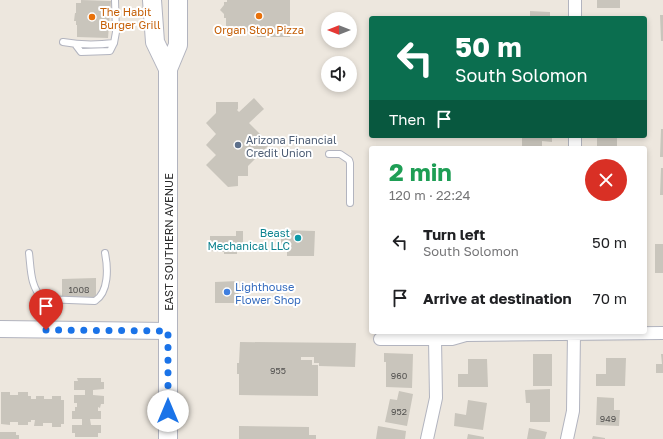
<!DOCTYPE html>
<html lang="en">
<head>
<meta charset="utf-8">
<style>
	:root { --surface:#fff; --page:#f6f6f6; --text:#202124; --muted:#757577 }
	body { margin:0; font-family:"Golos Text",sans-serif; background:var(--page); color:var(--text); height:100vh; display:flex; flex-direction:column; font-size:15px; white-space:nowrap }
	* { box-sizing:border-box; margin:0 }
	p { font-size:13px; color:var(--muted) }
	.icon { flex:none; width:22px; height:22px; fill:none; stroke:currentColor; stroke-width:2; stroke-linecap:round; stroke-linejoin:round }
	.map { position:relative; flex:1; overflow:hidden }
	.sheet { position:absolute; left:369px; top:146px; width:278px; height:188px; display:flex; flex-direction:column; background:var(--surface); border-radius:4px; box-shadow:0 2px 6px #0003 }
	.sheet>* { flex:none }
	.hud { position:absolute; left:369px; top:16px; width:278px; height:122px; border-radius:4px; box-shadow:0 2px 6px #0003; background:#0b6e4f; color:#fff; overflow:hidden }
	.needle { width:26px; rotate:270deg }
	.controls { position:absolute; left:321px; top:12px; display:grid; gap:8px }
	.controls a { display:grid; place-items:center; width:36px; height:36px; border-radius:50%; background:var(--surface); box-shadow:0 2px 6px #0003; font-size:20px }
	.pin { position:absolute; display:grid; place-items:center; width:34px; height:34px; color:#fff; margin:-41px -17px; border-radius:50% 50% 50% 0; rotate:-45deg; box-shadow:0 0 4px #0007 }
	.pin .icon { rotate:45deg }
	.me { position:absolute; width:44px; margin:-22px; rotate:0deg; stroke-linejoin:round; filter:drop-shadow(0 0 3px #0008) }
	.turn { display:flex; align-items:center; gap:14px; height:84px; padding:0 20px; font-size:18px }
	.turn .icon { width:52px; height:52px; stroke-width:2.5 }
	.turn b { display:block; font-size:28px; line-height:34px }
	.then { display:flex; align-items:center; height:38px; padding:0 20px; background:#0003; gap:8px; font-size:15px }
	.round { display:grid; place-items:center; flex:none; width:42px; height:42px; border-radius:21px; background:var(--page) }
	.overview { display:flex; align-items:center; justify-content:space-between; height:68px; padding:0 20px }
	h1 { font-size:24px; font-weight:700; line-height:30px; color:#1e9e55 }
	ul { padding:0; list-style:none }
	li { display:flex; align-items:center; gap:12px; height:56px; padding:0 20px }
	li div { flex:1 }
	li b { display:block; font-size:15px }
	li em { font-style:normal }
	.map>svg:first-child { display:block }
	.building { fill:#c9c5bc }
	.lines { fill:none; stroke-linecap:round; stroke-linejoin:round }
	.service-casing { stroke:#b2b4bf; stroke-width:8 }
	.minor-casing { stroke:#b2b4bf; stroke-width:14 }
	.tertiary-casing { stroke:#b2b4bf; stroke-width:18 }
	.secondary-casing { stroke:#b2b4bf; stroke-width:20 }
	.service { stroke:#fff; stroke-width:6 }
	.minor { stroke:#fff; stroke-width:12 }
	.tertiary { stroke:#fff; stroke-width:16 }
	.secondary { stroke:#fff; stroke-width:18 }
	.route { stroke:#1a73e8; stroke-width:7; stroke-dasharray:0 12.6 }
	.food-dot { fill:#e8710a; stroke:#fff; stroke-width:1.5 }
	.service-dot { fill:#5c6f8a; stroke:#fff; stroke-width:1.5 }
	.culture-dot { fill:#0f9aa8; stroke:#fff; stroke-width:1.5 }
	.shop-dot { fill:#3f7fe0; stroke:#fff; stroke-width:1.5 }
	.labels { text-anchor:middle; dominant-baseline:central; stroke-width:4; stroke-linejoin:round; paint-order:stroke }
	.number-label { font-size:9px; fill:#535250 }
	.food-label { font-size:11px; fill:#c56008; stroke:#fff; text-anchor:start }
	.service-label { font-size:11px; fill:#4e5e75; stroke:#fff; text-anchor:start }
	.culture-label { font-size:11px; fill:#0d838f; stroke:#fff; text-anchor:end }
	.street-label { font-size:11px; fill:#2c2c2c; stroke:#fff }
	.shop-label { font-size:11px; fill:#366cbe; stroke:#fff; text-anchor:start }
</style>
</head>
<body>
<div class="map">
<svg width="663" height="439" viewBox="0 0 663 439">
	<rect width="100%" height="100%" fill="#ede7de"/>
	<path class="building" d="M 81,0 L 111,1 L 108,38 L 77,37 L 77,25 L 76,25 L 76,21 L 74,21 L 75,13 L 76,13 L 76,3 L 81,3 Z
		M 227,0 L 290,0 L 290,37 L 257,37 L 257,32 L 226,32 L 226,18 L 224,18 L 224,14 L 220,10 L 224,5 L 224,2 L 227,2 Z
		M 597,0 L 620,0 L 620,8 L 597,8 Z
		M 530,11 L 550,12 L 550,18 L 530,18 Z
		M 660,15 L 663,15 L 663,41 L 661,41 Z
		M 254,98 L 264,109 L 249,123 L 270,144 L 248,166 L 248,176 L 238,176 L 238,186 L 228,187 L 206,165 L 216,155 L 206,145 L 216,134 L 206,123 L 216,113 L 216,102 L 238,102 L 238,109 L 237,110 L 239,112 Z
		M 661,129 L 663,129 L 663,157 L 660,157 Z
		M 522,136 L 552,136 L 552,142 L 542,141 L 542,148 L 522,148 Z
		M 597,136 L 617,136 L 617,148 L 597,148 Z
		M 661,168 L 663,168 L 663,195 L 660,195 Z
		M 281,230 L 315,231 L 314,256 L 287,256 L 287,245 L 281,245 Z
		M 236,231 L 243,231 L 243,251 L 237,251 L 237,254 L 224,254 L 224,252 L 210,251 L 210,236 L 236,236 Z
		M 655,244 L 663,244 L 663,273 L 655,273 Z
		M 96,278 L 96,299 L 62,299 L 62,279 Z
		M 238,281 L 239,303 L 215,303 L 215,282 Z
		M 240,342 L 356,343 L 355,367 L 319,366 L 319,363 L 314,363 L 314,357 L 301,357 L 301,360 L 312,360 L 312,365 L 318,365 L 318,396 L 239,395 L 239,374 L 237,374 L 237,363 L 239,363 Z
		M 384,353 L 413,354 L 412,388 L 386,387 L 386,362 L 384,362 Z
		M 533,354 L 552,354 L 552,386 L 533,386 Z
		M 661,354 L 663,354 L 663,373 L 656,373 L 656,364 L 662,364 Z
		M 606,358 L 626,358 L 625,386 L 596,386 L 596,374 L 606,374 Z
		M 468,359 L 487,359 L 488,387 L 458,387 L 458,374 L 468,374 Z
		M 77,378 L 101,378 L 101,382 L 104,382 L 104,389 L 93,390 L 93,395 L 104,396 L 104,404 L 101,404 L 100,408 L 98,407 L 98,411 L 101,411 L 101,419 L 90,419 L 91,425 L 101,425 L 101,433 L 98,433 L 98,437 L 75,437 L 75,433 L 72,433 L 72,425 L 82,425 L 82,419 L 72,419 L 72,411 L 75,411 L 75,407 L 77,407 L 77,403 L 74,403 L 74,395 L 85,395 L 85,390 L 74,390 L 74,381 L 78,381 Z
		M 550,389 L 550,422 L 530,422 L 530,403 L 526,403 L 525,390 Z
		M 399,391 L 413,394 L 407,426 L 385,422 L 390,399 L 397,400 Z
		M 1,392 L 10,392 L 10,395 L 18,395 L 18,392 L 28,392 L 28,396 L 31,396 L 31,399 L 36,399 L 36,396 L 44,396 L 44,399 L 52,399 L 52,396 L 61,396 L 61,400 L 64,400 L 64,424 L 61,424 L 61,427 L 52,427 L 52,423 L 43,423 L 43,426 L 34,426 L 35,420 L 31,420 L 31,422 L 28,422 L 28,425 L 18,425 L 18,422 L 10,422 L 10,425 L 1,424 Z
		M 597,397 L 614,398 L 614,410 L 620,410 L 619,426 L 596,425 Z
		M 468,400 L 487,403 L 483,430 L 454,426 L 455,413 L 466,415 Z
		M 239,426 L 309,427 L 309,435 L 316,435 L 316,439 L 239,439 Z
		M 378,426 L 406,431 L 405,439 L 376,439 Z
		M 529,428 L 547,432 L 545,439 L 527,439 Z
		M 0,432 L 16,432 L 16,435 L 19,435 L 19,439 L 0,439 Z
		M 468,434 L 484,437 L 484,439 L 467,439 Z
		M 593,436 L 605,438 L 605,439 L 592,439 Z"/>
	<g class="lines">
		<g class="service-casing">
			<path id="service" d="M 63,42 C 79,45 98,45 114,43
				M 75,44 L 81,52 L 110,51 L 114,43 L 116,32 L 115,0
				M 329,154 L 340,154 L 349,160 L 350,163 L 350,203
				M 29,253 C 31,269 30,287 43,299 L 95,301 C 109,292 108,268 105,253"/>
		</g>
		<g class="minor-casing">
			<path id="minor" d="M 575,18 L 575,0
				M 575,148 L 575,136
				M 380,339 L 452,339 L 466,335 L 663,333
				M 427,439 L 436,398 L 435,339
				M 567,439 L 573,411 L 574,332"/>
		</g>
		<g class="tertiary-casing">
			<path id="tertiary" d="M 0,329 L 168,331"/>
		</g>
		<g class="secondary-casing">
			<path id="secondary" d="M 152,0 L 155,42 L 168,69 L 168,439
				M 168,69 L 178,45 L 178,0"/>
		</g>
		<use href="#service" class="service"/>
		<use href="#minor" class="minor"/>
		<use href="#tertiary" class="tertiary"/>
		<use href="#secondary" class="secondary"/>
	</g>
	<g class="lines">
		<path class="route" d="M 46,330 L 168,331 L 168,411"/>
	</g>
	<g class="food-dot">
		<circle cx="259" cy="16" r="4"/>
		<circle cx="92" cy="17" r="4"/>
	</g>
	<circle class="service-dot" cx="238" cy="145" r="4"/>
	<circle class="culture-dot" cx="298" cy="238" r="4"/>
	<circle class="shop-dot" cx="227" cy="292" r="4"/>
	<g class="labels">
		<g class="number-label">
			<text x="79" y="289">1008</text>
			<text x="278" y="370">955</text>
			<text x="399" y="375">960</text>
			<text x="399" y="411">952</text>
			<text x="608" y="418">949</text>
		</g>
		<g class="food-label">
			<text x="100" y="11">The Habit<tspan x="100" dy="13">Burger Grill</tspan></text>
			<text x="259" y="29" text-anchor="middle">Organ Stop Pizza</text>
		</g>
		<g class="service-label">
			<text x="246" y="139">Arizona Financial<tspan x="246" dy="13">Credit Union</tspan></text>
		</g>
		<g class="culture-label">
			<text x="290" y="232">Beast<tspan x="290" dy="13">Mechanical LLC</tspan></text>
		</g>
		<g class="street-label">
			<text transform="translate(168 242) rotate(-90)">EAST SOUTHERN AVENUE</text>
		</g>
		<g class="shop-label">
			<text x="235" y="286">Lighthouse<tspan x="235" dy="13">Flower Shop</tspan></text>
		</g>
	</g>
</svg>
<div class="controls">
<a><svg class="needle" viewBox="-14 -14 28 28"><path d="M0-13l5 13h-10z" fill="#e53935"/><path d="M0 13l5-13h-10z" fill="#757577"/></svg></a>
<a><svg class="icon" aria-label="sound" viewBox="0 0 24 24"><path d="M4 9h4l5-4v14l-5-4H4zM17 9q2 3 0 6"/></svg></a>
</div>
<div class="pin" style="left:46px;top:330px;background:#d93025"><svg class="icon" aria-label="arrive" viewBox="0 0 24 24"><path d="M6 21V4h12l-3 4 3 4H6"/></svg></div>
<svg class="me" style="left:168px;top:411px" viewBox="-20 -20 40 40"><circle r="19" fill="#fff"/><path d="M0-13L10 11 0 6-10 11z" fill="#1a73e8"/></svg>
<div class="hud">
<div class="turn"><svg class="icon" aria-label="left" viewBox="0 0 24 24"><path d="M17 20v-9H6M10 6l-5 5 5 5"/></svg><div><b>50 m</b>South Solomon</div></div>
<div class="then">Then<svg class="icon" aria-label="arrive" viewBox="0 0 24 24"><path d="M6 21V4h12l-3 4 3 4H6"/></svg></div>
</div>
<section class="sheet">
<div class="overview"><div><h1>2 min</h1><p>120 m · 22:24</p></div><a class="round" style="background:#d93025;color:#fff"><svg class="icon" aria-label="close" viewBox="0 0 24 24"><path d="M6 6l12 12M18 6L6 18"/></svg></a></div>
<ul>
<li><svg class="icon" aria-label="left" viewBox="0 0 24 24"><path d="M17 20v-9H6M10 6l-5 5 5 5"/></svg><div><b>Turn left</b><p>South Solomon</p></div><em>50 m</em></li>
<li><svg class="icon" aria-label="arrive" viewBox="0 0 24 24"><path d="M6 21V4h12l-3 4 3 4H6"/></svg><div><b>Arrive at destination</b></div><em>70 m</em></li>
</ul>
</section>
</div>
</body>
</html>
